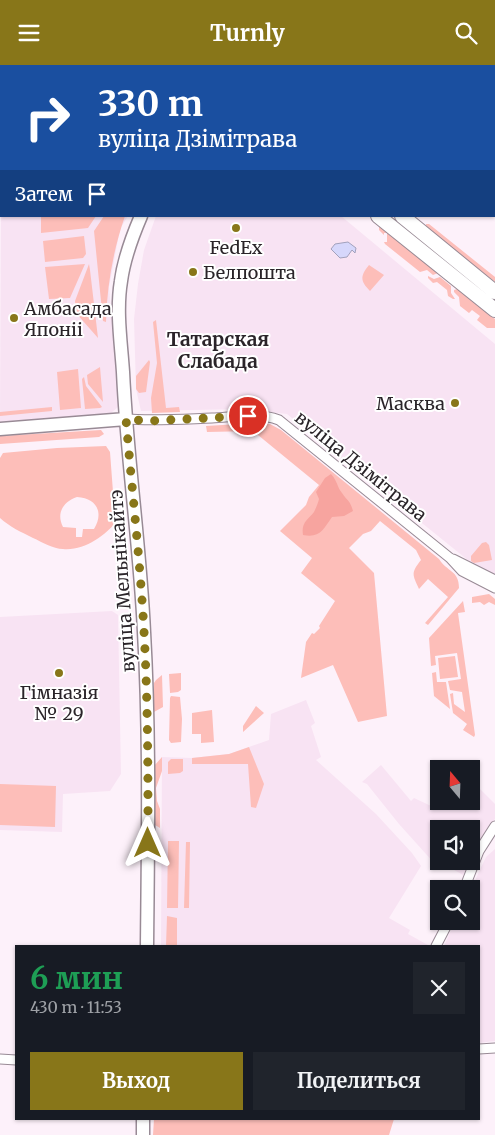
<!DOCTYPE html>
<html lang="ru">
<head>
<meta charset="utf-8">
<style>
	:root { --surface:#171b24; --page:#20242c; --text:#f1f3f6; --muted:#9ea1a6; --accent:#887619 }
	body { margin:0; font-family:Merriweather,serif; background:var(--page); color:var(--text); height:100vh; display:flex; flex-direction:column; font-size:19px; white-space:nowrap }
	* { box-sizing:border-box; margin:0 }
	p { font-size:16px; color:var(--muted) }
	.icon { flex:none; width:28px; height:28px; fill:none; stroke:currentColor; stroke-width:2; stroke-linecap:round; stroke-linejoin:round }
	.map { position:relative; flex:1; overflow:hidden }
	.sheet { position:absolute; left:15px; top:880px; width:465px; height:175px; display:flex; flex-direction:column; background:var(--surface); border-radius:0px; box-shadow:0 1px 4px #0004 }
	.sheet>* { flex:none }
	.guide { position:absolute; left:0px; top:0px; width:495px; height:152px; box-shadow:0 1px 4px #0004; background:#1a4fa0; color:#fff; overflow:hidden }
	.needle { width:32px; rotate:341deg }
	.fabs { position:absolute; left:430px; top:695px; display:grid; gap:10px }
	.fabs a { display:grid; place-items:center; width:50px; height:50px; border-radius:0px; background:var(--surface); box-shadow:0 1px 4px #0004; font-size:25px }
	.pin { position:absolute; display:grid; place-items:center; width:42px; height:42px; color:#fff; margin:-21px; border:2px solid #fff; border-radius:50%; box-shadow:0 1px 5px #0007 }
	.me { position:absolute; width:55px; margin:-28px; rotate:0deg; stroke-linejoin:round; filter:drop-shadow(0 0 4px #0008) }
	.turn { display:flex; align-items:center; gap:18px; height:105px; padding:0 15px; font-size:22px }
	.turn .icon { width:65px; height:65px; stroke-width:2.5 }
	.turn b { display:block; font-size:35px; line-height:42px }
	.then { display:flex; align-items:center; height:48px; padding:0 15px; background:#0003; gap:10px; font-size:19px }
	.round { display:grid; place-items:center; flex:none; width:52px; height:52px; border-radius:0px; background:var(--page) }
	.overview { display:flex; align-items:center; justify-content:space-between; height:85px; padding:0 15px }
	h1 { font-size:30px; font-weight:700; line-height:38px; color:#1e9e55 }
	.cta { display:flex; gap:10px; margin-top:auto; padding:10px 15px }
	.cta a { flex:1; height:58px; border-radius:0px; background:var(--accent); color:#fff; font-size:20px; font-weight:700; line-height:58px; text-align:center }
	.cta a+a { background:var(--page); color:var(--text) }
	header { display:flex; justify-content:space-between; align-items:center; height:65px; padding:0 15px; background:var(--accent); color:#fff; font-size:22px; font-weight:700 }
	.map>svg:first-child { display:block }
	.built { fill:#f8e3f3 }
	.green { fill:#fdbeb9; fill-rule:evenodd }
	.forest { fill:#f7a49f }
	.water { fill:#d6d7fb; stroke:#a2a1bc }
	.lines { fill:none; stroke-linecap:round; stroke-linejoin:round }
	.minor-casing { stroke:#988a95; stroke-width:11 }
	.secondary-casing { stroke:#988a95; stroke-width:15 }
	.primary-casing { stroke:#988a95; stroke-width:16 }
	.minor { stroke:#fff; stroke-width:9 }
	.secondary { stroke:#fff; stroke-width:12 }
	.primary { stroke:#fff; stroke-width:14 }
	.route { stroke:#887619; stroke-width:9; stroke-dasharray:0 16.2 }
	.poi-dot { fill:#887619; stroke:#fff; stroke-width:2 }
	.labels { text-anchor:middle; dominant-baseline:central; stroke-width:4; stroke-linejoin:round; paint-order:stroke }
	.poi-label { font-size:18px; fill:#2a2429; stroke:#fff }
	.street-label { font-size:18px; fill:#2a2429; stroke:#fff }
	.neighbourhood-label { font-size:19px; font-weight:bold; fill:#2a2429; stroke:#fff }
</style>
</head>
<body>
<header><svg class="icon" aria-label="menu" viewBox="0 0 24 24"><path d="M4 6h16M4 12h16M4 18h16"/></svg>Turnly<svg class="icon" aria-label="search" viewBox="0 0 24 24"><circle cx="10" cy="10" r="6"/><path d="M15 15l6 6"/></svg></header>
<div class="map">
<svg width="495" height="1070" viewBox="0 0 495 1070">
	<rect width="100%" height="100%" fill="#fdf1fa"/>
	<path class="built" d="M 1,135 L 1,151 L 128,151 L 120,164 L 109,222 L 119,336 L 118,342 L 111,348 L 102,351 L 0,357 Z
		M 156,151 L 341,151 L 495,279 L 495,510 L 469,496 L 287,349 L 244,344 L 141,346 L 136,324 L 134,254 L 138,219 L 144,185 Z
		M 112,546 L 118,550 L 121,709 L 110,726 L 63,729 L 62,767 L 0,765 L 0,552 Z
		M 306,635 L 315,658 L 311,661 L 321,692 L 316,695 L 376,749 L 412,788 L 421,801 L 389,853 L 410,865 L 408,869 L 428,880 L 428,881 L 161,881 L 162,692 L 192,693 L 229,689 L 269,675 L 271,649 Z
		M 381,700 L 411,736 L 414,733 L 429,740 L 442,744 L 451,736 L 471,736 L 471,726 L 478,722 L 495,739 L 495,754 L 485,767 L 471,794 L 471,764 L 439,764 L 439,796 L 470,796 L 463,810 L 442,798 L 440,802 L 435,799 L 399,759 L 367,719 L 362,717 Z
		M 495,784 L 495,976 L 479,978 L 479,881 L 444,881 L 455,856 L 471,856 L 471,824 L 486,792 Z"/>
	<path class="green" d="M 41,151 L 96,151 L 88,163 L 41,168 Z
		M 104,151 L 125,151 C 113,186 107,220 106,257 L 103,256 L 94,166 Z
		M 426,159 L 429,159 L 495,212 L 495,217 L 426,162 Z
		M 379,160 L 438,208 L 433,210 L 427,205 L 420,207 L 385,179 L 384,177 L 387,177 L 387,168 L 384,168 L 384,170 L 379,165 Z
		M 84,171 L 86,189 L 83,193 L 45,197 L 43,176 Z
		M 85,199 L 70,233 L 49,234 L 45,202 Z
		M 89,199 L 90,205 L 98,273 L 76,248 L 75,236 Z
		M 369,200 L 384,210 L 370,226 C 360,216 360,211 369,200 Z
		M 428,211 L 434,214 L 440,212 L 451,221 L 451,228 L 455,234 L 453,234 L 448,231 L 447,225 L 437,217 L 433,218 L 428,213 Z
		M 457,224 L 495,254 L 495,263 L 487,263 L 477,255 L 480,251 L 472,245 L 469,248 L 460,241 L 459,232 L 454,227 L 454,225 Z
		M 156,255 L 166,343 L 179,342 L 180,347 L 152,348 L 151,333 L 157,298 L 153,257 Z
		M 149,295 L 150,297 L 146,327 L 139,328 L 136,324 L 136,311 Z
		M 100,302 L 103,337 L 88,319 L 87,310 Z
		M 78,304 L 81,343 L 60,345 L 57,307 Z
		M 84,312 L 86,321 L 102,342 L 100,343 L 85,344 L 82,314 Z
		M 52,342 L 52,346 L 0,351 L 0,347 Z
		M 258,358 L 270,359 L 281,365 L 439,494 C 447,507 459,505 459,523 L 428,560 L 425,558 L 448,532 L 428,514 L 419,524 C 412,509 411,508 421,495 L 416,485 L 380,456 L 371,466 L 363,469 L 349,483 L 374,508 L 387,651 L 358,657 L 333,600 L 301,613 L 306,577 L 312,568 L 314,569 L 320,563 L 319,561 L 335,536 L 301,508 L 312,493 L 280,466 L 306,440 L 309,432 L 319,420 L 253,366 L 207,367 L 206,361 Z
		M 101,365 L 104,369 L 99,372 L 0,379 L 0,371 Z
		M 106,381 L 110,387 L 113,427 L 117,441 L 117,456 C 105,471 84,486 63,484 C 53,484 42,477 33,473 C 21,467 10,462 0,453 L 0,393 L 3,388 L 57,383 ZM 77,432 C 97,433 104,448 94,464 L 83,464 L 82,472 L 76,472 L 76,463 L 63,462 C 56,448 63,437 77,432 Z
		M 486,477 L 489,480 L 492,495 L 474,498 L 471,496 L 471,491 L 482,478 Z
		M 489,529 L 495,534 L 495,540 L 489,537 L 484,540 L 480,537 L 472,538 L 472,532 Z
		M 463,536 L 465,547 L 458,548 L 475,670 L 474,672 L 463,665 L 467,659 L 453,648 L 450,629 L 453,628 L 454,639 L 465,647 L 462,627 L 450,625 L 448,616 L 461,614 L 457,588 L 435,591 L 436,600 L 431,601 L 429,573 Z
		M 455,591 L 458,612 L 440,614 L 438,593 Z
		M 436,607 L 437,617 L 446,617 L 450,644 L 434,631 L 432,608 Z
		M 181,608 L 181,625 L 178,627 L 170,628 L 169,609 Z
		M 162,610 L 163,642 L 154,647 L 154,618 L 156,615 Z
		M 171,631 L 180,632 L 182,654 L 181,677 L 171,678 L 169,675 L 170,633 Z
		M 256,641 L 264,648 L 243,667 L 243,661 Z
		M 212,645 L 214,677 L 201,678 L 201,669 L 192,669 L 192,648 Z
		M 249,682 L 264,719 L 256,743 L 251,742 L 248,699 L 192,699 L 192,693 L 229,689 Z
		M 162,692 L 162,706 L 156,723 L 157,736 L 160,744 L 160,763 L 155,760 L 154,757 L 154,701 Z
		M 171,694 L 183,694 L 183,706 L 180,708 L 168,709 L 168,697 Z
		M 0,719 L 56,721 L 55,762 L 0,760 Z
		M 168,776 L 179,776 L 178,843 L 167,843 Z
		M 186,777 L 190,777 L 189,843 L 184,843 Z
		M 167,851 L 177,853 L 177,881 L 166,881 Z
		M 154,1054 L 394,1054 L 389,1070 L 153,1070 Z"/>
	<path class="forest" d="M 331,409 C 338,417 337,422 342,428 C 348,437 350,435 353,446 L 344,451 L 332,452 C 323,465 320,473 303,470 C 301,457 308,455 314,447 C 316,443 318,438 319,434 L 316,427 L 325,413 Z"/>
	<path class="water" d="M 348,177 L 356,183 L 355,188 L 352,185 L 347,192 L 340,193 L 331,184 L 335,179 Z"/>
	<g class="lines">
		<g class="minor-casing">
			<path id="minor" d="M 126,354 C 155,356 184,354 212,353 C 234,352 258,347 279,355 L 450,493 L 462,506 L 495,523
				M 453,494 L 495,515
				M 464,824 L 479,786 L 495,761
				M 436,881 L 449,856
				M 479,984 L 495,983
				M 0,994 L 16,995"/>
		</g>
		<g class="secondary-casing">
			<path id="secondary" d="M 141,151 C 132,172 124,193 121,216 C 116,246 121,277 123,307 C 127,394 140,480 144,567 C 150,672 148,777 147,881
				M 0,364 L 126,354
				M 143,1070 L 143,1054"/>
		</g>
		<g class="primary-casing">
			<path id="primary" d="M 38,0 L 46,1
				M 131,0 L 135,1
				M 378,151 L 495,245
				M 402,151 L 495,227"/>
		</g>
		<use href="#minor" class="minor"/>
		<use href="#secondary" class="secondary"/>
		<use href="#primary" class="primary"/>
	</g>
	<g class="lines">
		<path class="route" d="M 148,778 C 148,708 148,637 144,566 C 140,495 132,425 126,354 L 148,356 L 248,351"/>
	</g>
	<g class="poi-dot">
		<circle cx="236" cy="163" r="5"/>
		<circle cx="193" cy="207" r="5"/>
		<circle cx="14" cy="253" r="5"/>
		<circle cx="455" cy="338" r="5"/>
		<circle cx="59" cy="608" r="5"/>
	</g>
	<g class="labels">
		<g class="poi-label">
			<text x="236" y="182">FedEx</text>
			<text x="203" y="207" text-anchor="start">Белпошта</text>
			<text x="24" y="243" text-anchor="start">Амбасада<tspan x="24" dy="21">Японіі</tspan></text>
			<text x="445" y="338" text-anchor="end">Масква</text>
			<text x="59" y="627">Гімназія<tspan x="59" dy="21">№ 29</tspan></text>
		</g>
		<g class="street-label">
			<text transform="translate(361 401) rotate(39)">вуліца Дзімітрава</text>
			<text transform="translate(122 516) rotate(-94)">вуліца Мельнікайтэ</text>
		</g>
		<g class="neighbourhood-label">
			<text x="218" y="274">Татарская<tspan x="218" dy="22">Слабада</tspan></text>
		</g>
	</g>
</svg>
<div class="fabs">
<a><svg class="needle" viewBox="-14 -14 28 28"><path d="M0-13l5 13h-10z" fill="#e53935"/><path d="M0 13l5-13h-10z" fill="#9ea1a6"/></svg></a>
<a><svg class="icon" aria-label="sound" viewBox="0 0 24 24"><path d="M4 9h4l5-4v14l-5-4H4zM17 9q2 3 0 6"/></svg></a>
<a><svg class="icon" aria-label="search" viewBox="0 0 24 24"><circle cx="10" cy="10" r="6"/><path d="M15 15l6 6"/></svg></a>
</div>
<div class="pin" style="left:248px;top:351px;background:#d93025"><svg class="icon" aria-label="arrive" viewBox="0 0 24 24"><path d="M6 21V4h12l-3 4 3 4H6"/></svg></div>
<svg class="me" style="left:148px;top:778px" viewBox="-20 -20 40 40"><path d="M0-17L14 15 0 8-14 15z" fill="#887619" stroke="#fff" stroke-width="4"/></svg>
<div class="guide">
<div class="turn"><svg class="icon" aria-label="right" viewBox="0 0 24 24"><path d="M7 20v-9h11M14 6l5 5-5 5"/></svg><div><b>330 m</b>вуліца Дзімітрава</div></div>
<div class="then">Затем<svg class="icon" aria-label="arrive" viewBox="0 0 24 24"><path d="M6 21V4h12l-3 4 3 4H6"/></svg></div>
</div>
<section class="sheet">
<div class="overview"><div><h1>6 мин</h1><p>430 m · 11:53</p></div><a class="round"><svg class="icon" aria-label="close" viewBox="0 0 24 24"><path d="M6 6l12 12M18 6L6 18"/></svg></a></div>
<div class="cta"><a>Выход</a><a>Поделиться</a></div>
</section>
</div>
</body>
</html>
